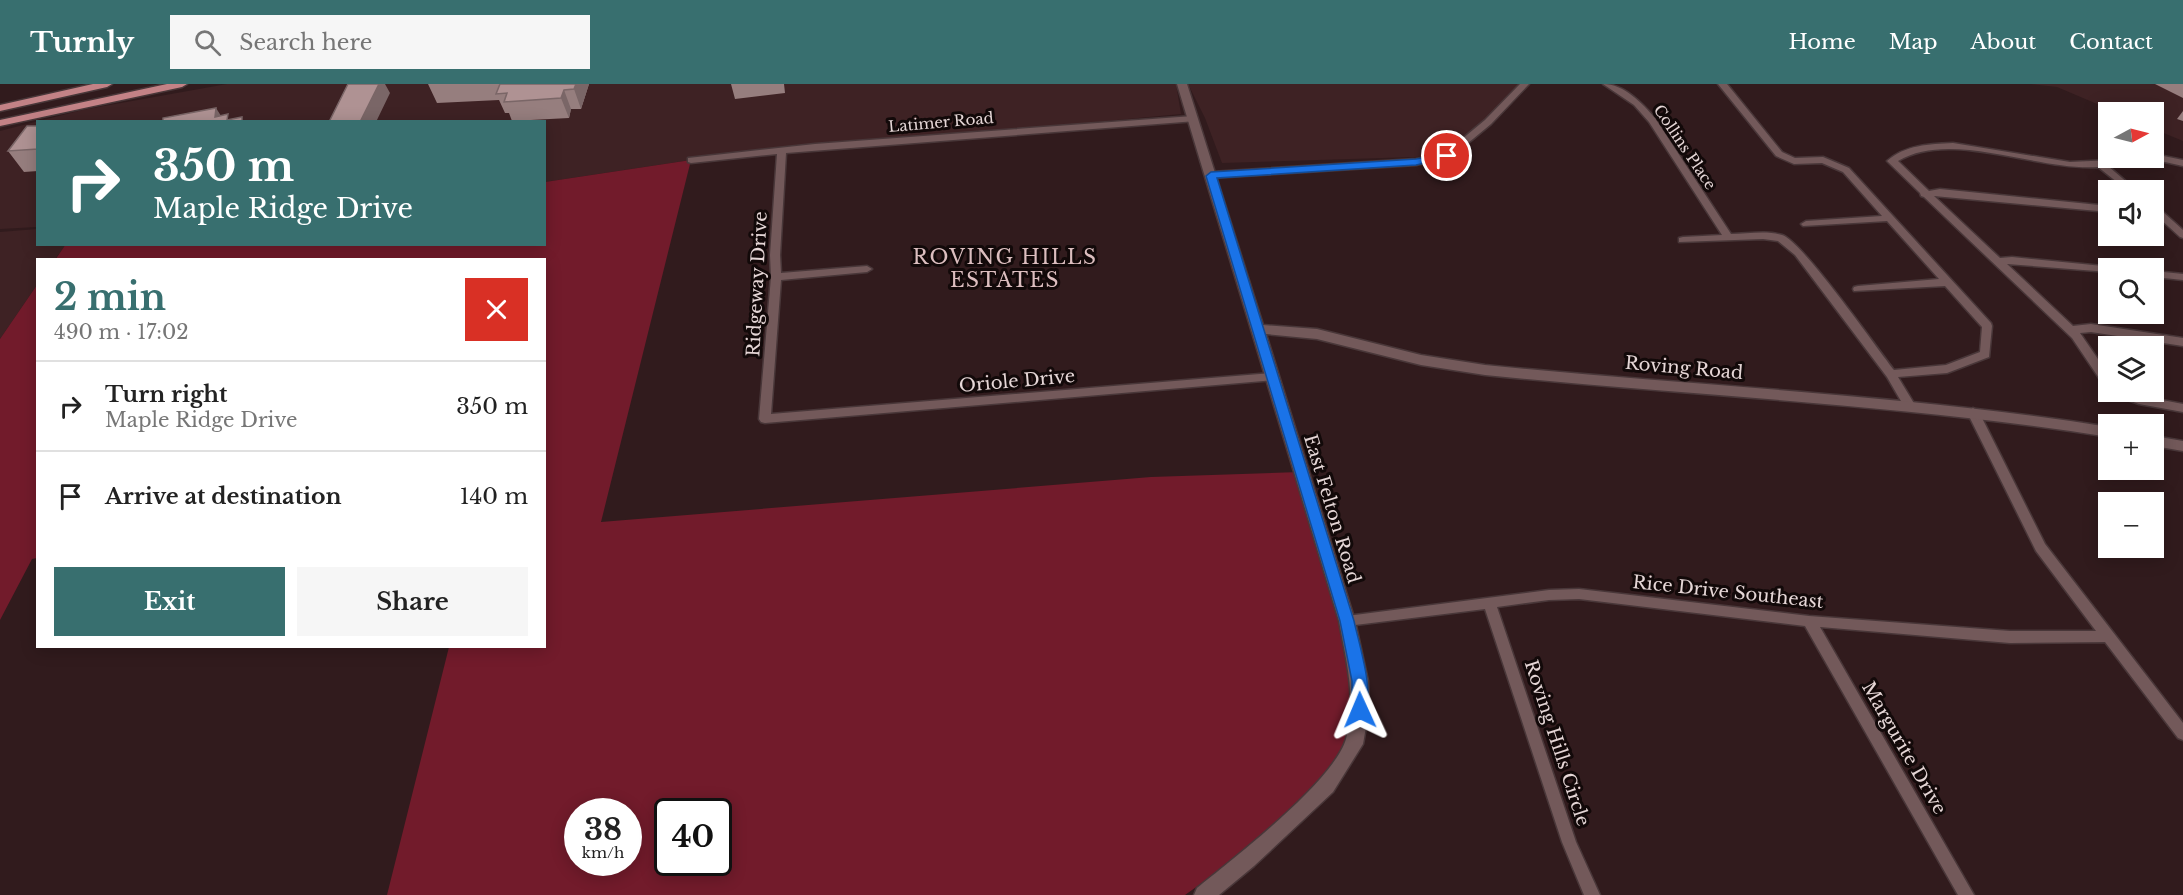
<!DOCTYPE html>
<html lang="en">
<head>
<meta charset="utf-8">
<style>
	:root { --surface:#fff; --page:#f6f6f6; --text:#222; --muted:#767676; --line:#e0e0e0; --accent:#386f6f }
	body { margin:0; font-family:"Libre Baskerville",serif; background:var(--page); color:var(--text); height:100vh; display:flex; flex-direction:column; font-size:22px; white-space:nowrap }
	* { box-sizing:border-box; margin:0 }
	p { font-size:20px; color:var(--muted) }
	.icon { flex:none; width:33px; height:33px; fill:none; stroke:currentColor; stroke-width:2; stroke-linecap:round; stroke-linejoin:round }
	.map { position:relative; flex:1; overflow:hidden }
	.sheet { position:absolute; left:36px; top:174px; width:510px; height:390px; display:flex; flex-direction:column; background:var(--surface); border-radius:0px; box-shadow:0 3px 15px #0003 }
	.sheet>* { flex:none }
	.hud { position:absolute; left:36px; top:36px; width:510px; height:126px; border-radius:0px; box-shadow:0 3px 15px #0003; background:#386f6f; color:#fff; overflow:hidden }
	.needle { width:39px; rotate:83deg }
	.controls { position:absolute; left:2098px; top:18px; display:grid; gap:12px }
	.controls a { display:grid; place-items:center; width:66px; height:66px; border-radius:0px; background:var(--surface); box-shadow:0 3px 15px #0003; font-size:30px }
	.speed { position:absolute; left:564px; top:714px; display:flex; gap:12px; font-size:30px; font-weight:700; text-align:center }
	.speed>* { display:grid; place-content:center; width:78px; height:78px; border-radius:50%; background:var(--surface); box-shadow:0 3px 15px #0003; line-height:1 }
	.speed small { font-size:15px; font-weight:400 }
	.speed .limit { border:3px solid #111; border-radius:9px; background:#fff; color:#111 }
	.pin { position:absolute; display:grid; place-items:center; width:51px; height:51px; color:#fff; margin:-26px; border:3px solid #fff; border-radius:50%; box-shadow:0 2px 6px #0007 }
	.me { position:absolute; width:66px; margin:-33px; rotate:359deg; stroke-linejoin:round; filter:drop-shadow(0 0 4px #0008) }
	.turn { display:flex; align-items:center; gap:21px; height:126px; padding:0 18px; font-size:27px }
	.turn .icon { width:78px; height:78px; stroke-width:2.5 }
	.turn b { display:block; font-size:42px; line-height:51px }
	.round { display:grid; place-items:center; flex:none; width:63px; height:63px; border-radius:0px; background:var(--page) }
	.headline { display:flex; align-items:center; justify-content:space-between; height:102px; padding:0 18px }
	h1 { font-size:36px; font-weight:700; line-height:45px; color:var(--accent) }
	.cta { display:flex; gap:12px; margin-top:auto; padding:12px 18px }
	.cta a { flex:1; height:69px; border-radius:0px; background:var(--accent); color:#fff; font-size:24px; font-weight:700; line-height:69px; text-align:center }
	.cta a+a { background:var(--page); color:var(--text) }
	ul { padding:0; list-style:none }
	li { display:flex; align-items:center; gap:18px; height:90px; padding:0 18px; border-top:2px solid var(--line) }
	li div { flex:1 }
	li b { display:block; font-size:22px }
	li em { font-style:normal }
	header { display:flex; align-items:center; gap:36px; box-sizing:border-box; height:84px; padding:0 30px; background:var(--accent); color:#fff }
	header strong { font-size:28px }
	nav { display:flex; gap:33px; margin-inline-start:auto; font-size:21px }
	.search { width:420px; height:54px; background:var(--page); display:flex; align-items:center; gap:15px; box-sizing:border-box; padding:0 21px; border-radius:0px; color:var(--muted); font-size:22px }
	.map>svg:first-child { display:block }
	.built { fill:#3e2224 }
	.green { fill:#721b2b; fill-rule:evenodd }
	.lines { fill:none; stroke-linecap:round; stroke-linejoin:round }
	.minor-casing { stroke:#493739; stroke-width:3 }
	.tertiary-casing { stroke:#493739; stroke-width:3 }
	.primary-casing { stroke:#493739; stroke-width:3 }
	.minor { fill:#73595a; fill-rule:evenodd }
	.tertiary { fill:#73595a; fill-rule:evenodd }
	.primary { fill:#c38286; fill-rule:evenodd }
	.wall { fill:#967e7e }
	.shaded-wall { fill:#7a6667 }
	.building { fill:#af9293; stroke:#7a6667; stroke-width:1.5 }
	.route { fill:#1a73e8; stroke:#114b97; stroke-width:1.5 }
	.labels { text-anchor:middle; dominant-baseline:central; stroke-width:6; stroke-linejoin:round; paint-order:stroke }
	.far-street-label { font-size:15px; fill:#e5d6d6; stroke:#120909 }
	.street-label { font-size:18px; fill:#e5d6d6; stroke:#120909 }
	.neighbourhood-label { font-size:20px; letter-spacing:1.5px; fill:#dcbebf; stroke:#120909 }
</style>
</head>
<body>
<header>
<strong>Turnly</strong>
<div class="search"><svg class="icon" aria-label="search" viewBox="0 0 24 24"><circle cx="10" cy="10" r="6"/><path d="M15 15l6 6"/></svg>Search here</div>
<nav><a>Home</a><a>Map</a><a>About</a><a>Contact</a></nav>
</header>
<div class="map">
<svg width="2183" height="811" viewBox="0 0 2183 811">
	<rect width="100%" height="100%" fill="#311b1d"/>
	<path class="built" d="M 227,0 L 1176,0 L 1181,30 L 691,76 L 545,98 L 544,38 L 38,38 L 37,143 L 0,145 L 0,47 L 82,26 Z
		M 1188,0 L 1525,0 L 1447,72 L 1222,79 L 1205,34 Z
		M 2030,0 L 2183,0 L 2183,57 L 2154,45 L 2154,28 L 2116,28 L 2057,3 Z
		M 37,145 L 38,160 L 66,161 L 55,175 L 38,176 L 37,201 L 0,255 L 0,148 Z"/>
	<path class="green" d="M 691,76 L 601,438 L 1151,393 L 1300,388 L 1347,537 L 1356,642 L 1339,684 L 1279,744 L 1185,811 L 387,811 L 449,563 L 544,562 L 544,176 L 55,176 L 66,160 L 544,160 L 545,98 ZM 578,728 L 628,728 L 628,778 L 578,778 ZM 668,728 L 718,728 L 718,778 L 668,778 Z
		M 37,201 L 37,474 L 32,475 L 0,536 L 0,255 Z"/>
	<g class="lines">
		<g class="minor-casing">
			<path id="minor" d="M 1520,0 L 1529,0 L 1491,40 L 1450,74 L 1416,81 L 1211,94 L 1206,91 L 1211,88 L 1416,75 L 1444,70 L 1485,36 Z
				M 1603,0 C 1624,0 1642,19 1655,34 L 1731,150 C 1747,150 1766,146 1782,151 C 1802,157 1876,263 1894,286 L 1946,281 L 1980,268 L 1982,243 L 1945,202 L 1854,207 L 1853,205 L 1854,203 L 1858,202 L 1939,195 L 1887,137 L 1803,142 L 1801,140 L 1806,137 L 1882,132 L 1843,88 L 1822,79 L 1794,80 L 1776,72 L 1718,0 L 1727,0 L 1782,68 L 1795,74 L 1823,73 L 1849,84 L 1991,239 L 1992,242 L 1989,273 L 1947,289 L 1898,293 L 1915,321 L 1909,325 L 1905,324 L 1887,293 L 1795,171 L 1778,157 L 1763,155 L 1679,158 L 1679,154 L 1683,153 L 1722,151 L 1649,38 L 1634,21 Z
				M 1193,32 L 1197,35 L 1196,37 L 786,69 L 780,171 L 781,189 L 867,182 L 872,185 L 867,188 L 781,196 L 771,330 L 1272,289 L 1278,293 L 1276,296 L 765,339 L 761,338 L 759,335 L 771,193 L 770,171 L 777,70 L 691,79 L 688,78 L 688,74 L 815,60 Z
				M 1953,59 L 2070,78 L 2154,74 L 2154,70 L 2183,76 L 2183,82 L 2156,76 L 2108,82 L 2136,106 L 2127,106 L 2098,83 C 2036,87 1951,45 1898,77 L 1929,107 L 1940,105 L 2109,122 L 2109,128 L 1934,112 L 2000,174 L 2012,173 L 2113,183 L 2114,184 L 2109,184 L 2109,188 L 2007,180 L 2073,242 L 2091,240 L 2183,254 L 2183,262 L 2091,248 L 2080,249 L 2109,291 L 2109,304 L 2105,303 L 2072,254 L 1924,113 L 1921,112 L 1920,109 L 1887,77 C 1905,61 1929,60 1953,59 Z
				M 2154,127 L 2163,128 L 2183,146 L 2183,154 L 2180,153 L 2158,133 L 2154,133 Z
				M 2154,187 L 2183,190 L 2183,196 L 2154,193 Z
				M 2112,308 L 2128,308 L 2141,312 L 2183,320 L 2183,328 L 2139,320 L 2114,311 Z
				M 1973,324 L 1979,328 L 2045,460 L 2183,639 L 2183,656 L 2178,654 L 2105,558 L 2010,559 L 1820,543 L 1974,811 L 1958,811 L 1805,542 L 1579,515 L 1549,516 L 1497,523 L 1576,758 L 1600,811 L 1584,811 L 1562,758 L 1485,525 L 1347,542 L 1342,541 L 1340,537 L 1342,533 L 1347,532 L 1549,506 L 1579,505 L 1809,532 L 2010,547 L 2096,547 L 2036,467 L 1967,328 Z"/>
		</g>
		<g class="tertiary-casing">
			<path id="tertiary" d="M 1177,0 L 1187,0 L 1263,241 L 1317,245 L 1421,271 L 1485,281 C 1693,302 1902,310 2109,343 L 2109,353 C 1902,320 1693,312 1485,291 L 1421,281 L 1317,255 L 1266,250 L 1355,537 L 1368,597 L 1369,626 L 1363,660 L 1333,708 L 1254,782 L 1219,811 L 1194,811 L 1197,804 C 1233,775 1334,697 1346,655 C 1357,616 1346,576 1339,537 Z
				M 2154,352 L 2183,357 L 2183,367 L 2154,362 Z"/>
		</g>
		<g class="primary-casing">
			<path id="primary" d="M 93,0 L 112,0 L 107,3 L 0,27 L 0,21 Z
				M 167,0 L 187,0 L 182,3 L 0,42 L 0,36 Z"/>
		</g>
		<use href="#minor" class="minor"/>
		<use href="#tertiary" class="tertiary"/>
		<use href="#primary" class="primary"/>
	</g>
	<path class="wall" d="M 428,0 L 589,0 L 581,25 L 571,25 L 569,34 L 512,37 L 509,29 L 505,29 L 499,16 L 437,19 Z
		M 731,0 L 787,0 L 784,0 L 785,9 L 735,15 Z
		M 2155,0 L 2183,0 L 2183,14 Z
		M 2183,27 L 2183,37 L 2177,35 Z
		M 38,42 L 38,87 L 24,88 L 8,67 Z"/>
	<path class="shaded-wall" d="M 379,0 L 385,0 L 390,9 L 376,38 L 360,38 Z
		M 576,0 L 589,0 L 581,25 L 574,5 Z
		M 564,6 L 571,25 L 569,34 L 561,14 Z
		M 216,24 L 225,38 L 215,33 Z"/>
	<path class="building" d="M 348,0 L 379,0 L 360,38 L 329,38 Z
		M 500,0 L 576,0 L 574,5 L 564,6 L 561,14 L 504,18 L 507,9 L 496,10 Z
		M 216,24 L 215,33 L 228,30 L 227,36 L 242,33 L 242,38 L 163,38 L 163,34 Z
		M 27,42 L 38,42 L 38,65 L 8,67 Z"/>
	<path class="route" d="M 1447,69 L 1450,70 L 1450,74 L 1416,81 L 1217,94 L 1354,537 C 1359,560 1375,610 1365,631 L 1360,633 L 1354,631 L 1352,626 L 1352,597 L 1340,537 L 1206,92 L 1211,88 L 1416,75 Z"/>
	<g class="labels">
		<g class="far-street-label">
			<text transform="translate(941 38) rotate(-5)">Latimer Road</text>
			<text transform="translate(1685 63) rotate(56)">Collins Place</text>
		</g>
		<g class="street-label">
			<text transform="translate(757 200) rotate(-87)">Ridgeway Drive</text>
			<text transform="translate(1684 284) rotate(5)">Roving Road</text>
			<text transform="translate(1017 297) rotate(-5)">Oriole Drive</text>
			<text transform="translate(1332 425) rotate(73)">East Felton Road</text>
			<text transform="translate(1728 508) rotate(6)">Rice Drive Southeast</text>
			<text transform="translate(1557 659) rotate(72)">Roving Hills Circle</text>
			<text transform="translate(1904 664) rotate(60)">Margurite Drive</text>
		</g>
		<g class="neighbourhood-label">
			<text x="1005" y="173">ROVING HILLS<tspan x="1005" dy="23">ESTATES</tspan></text>
		</g>
	</g>
</svg>
<div class="controls">
<a><svg class="needle" viewBox="-14 -14 28 28"><path d="M0-13l5 13h-10z" fill="#e53935"/><path d="M0 13l5-13h-10z" fill="#767676"/></svg></a>
<a><svg class="icon" aria-label="sound" viewBox="0 0 24 24"><path d="M4 9h4l5-4v14l-5-4H4zM17 9q2 3 0 6"/></svg></a>
<a><svg class="icon" aria-label="search" viewBox="0 0 24 24"><circle cx="10" cy="10" r="6"/><path d="M15 15l6 6"/></svg></a>
<a><svg class="icon" aria-label="layers" viewBox="0 0 24 24"><path d="M12 4l9 5-9 5-9-5zM3 14l9 5 9-5"/></svg></a>
<a>+</a>
<a>−</a>
</div>
<div class="speed"><div>38<small>km/h</small></div><div class="limit">40</div></div>
<div class="pin" style="left:1447px;top:72px;background:#d93025"><svg class="icon" aria-label="arrive" viewBox="0 0 24 24"><path d="M6 21V4h12l-3 4 3 4H6"/></svg></div>
<svg class="me" style="left:1360px;top:626px" viewBox="-20 -20 40 40"><path d="M0-17L14 15 0 8-14 15z" fill="#1a73e8" stroke="#fff" stroke-width="4"/></svg>
<div class="hud">
<div class="turn"><svg class="icon" aria-label="right" viewBox="0 0 24 24"><path d="M7 20v-9h11M14 6l5 5-5 5"/></svg><div><b>350 m</b>Maple Ridge Drive</div></div>
</div>
<section class="sheet">
<div class="headline"><div><h1>2 min</h1><p>490 m · 17:02</p></div><a class="round" style="background:#d93025;color:#fff"><svg class="icon" aria-label="close" viewBox="0 0 24 24"><path d="M6 6l12 12M18 6L6 18"/></svg></a></div>
<ul>
<li><svg class="icon" aria-label="right" viewBox="0 0 24 24"><path d="M7 20v-9h11M14 6l5 5-5 5"/></svg><div><b>Turn right</b><p>Maple Ridge Drive</p></div><em>350 m</em></li>
<li><svg class="icon" aria-label="arrive" viewBox="0 0 24 24"><path d="M6 21V4h12l-3 4 3 4H6"/></svg><div><b>Arrive at destination</b></div><em>140 m</em></li>
</ul>
<div class="cta"><a>Exit</a><a>Share</a></div>
</section>
</div>
</body>
</html>
